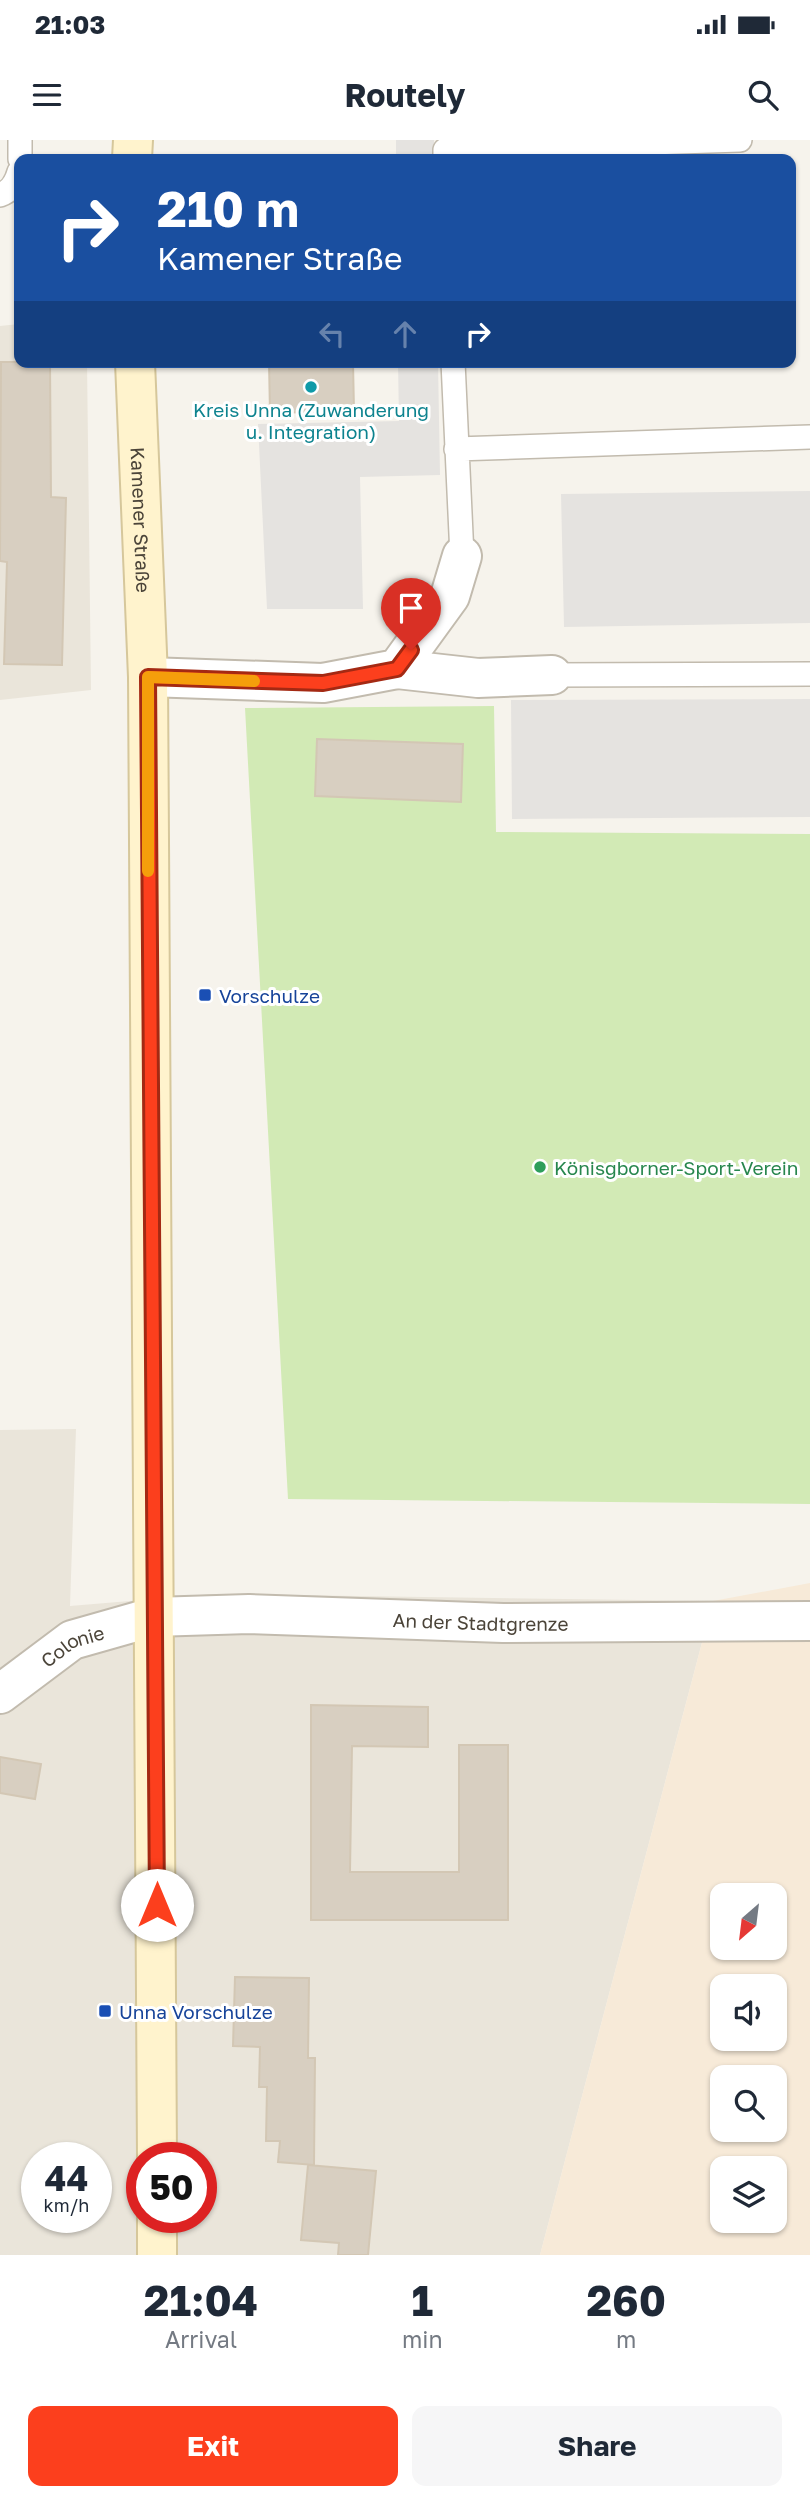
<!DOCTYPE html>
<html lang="en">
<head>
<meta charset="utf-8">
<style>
	:root { --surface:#fff; --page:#f6f6f7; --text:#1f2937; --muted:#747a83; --accent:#fc3f1d }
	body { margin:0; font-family:"Golos Text",sans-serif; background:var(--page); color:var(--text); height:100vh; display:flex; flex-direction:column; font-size:26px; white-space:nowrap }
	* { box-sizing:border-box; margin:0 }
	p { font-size:23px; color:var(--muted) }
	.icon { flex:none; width:38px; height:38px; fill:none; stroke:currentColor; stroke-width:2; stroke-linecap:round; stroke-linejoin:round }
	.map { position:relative; height:2115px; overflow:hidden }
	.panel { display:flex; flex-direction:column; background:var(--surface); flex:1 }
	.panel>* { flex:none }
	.hud { position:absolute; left:14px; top:14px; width:782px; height:214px; border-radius:14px; box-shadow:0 2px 5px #0004; background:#1a4fa0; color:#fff; overflow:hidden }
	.needle { width:46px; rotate:208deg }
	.controls { position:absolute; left:710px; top:1743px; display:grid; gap:14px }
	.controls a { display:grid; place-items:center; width:77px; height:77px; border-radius:14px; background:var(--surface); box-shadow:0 2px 5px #0004; font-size:35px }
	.speed { position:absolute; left:21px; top:2002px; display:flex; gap:14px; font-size:35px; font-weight:700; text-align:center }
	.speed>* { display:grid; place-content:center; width:91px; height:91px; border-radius:50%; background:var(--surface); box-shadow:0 2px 5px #0004; line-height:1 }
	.speed small { font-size:18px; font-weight:400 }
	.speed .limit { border:10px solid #d22; background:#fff; color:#111 }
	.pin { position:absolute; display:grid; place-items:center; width:60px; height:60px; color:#fff; margin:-72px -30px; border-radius:50% 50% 50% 0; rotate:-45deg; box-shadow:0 0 7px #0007 }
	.pin .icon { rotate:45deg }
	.me { position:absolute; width:77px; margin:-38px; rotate:0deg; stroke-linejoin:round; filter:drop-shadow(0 0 5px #0008) }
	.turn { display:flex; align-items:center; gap:24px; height:147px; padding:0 28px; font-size:32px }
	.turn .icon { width:91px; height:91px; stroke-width:2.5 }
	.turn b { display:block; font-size:49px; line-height:60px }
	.lanes { display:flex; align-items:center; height:66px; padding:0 28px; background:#0003; justify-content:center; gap:35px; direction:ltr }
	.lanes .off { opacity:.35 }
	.eta { display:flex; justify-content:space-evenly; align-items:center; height:119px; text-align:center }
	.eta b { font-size:42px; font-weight:700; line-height:49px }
	.cta { display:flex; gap:14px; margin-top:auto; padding:14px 28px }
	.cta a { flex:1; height:80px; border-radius:14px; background:var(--accent); color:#fff; font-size:28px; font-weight:700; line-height:80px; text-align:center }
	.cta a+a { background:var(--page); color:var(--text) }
	.status { display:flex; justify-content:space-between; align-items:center; height:49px; padding:0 35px; background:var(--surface); direction:ltr }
	.status svg { height:19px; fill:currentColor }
	header { display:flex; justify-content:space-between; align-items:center; height:91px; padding:0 28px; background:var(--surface); font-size:32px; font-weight:700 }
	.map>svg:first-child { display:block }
	.residential { fill:#eae5da; fill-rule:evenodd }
	.commercial { fill:#f7ead8; fill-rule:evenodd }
	.green { fill:#d2eab5 }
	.parking { fill:#e5e3e0 }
	.building { fill:#d8cfc1; stroke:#d3c7b4; stroke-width:2 }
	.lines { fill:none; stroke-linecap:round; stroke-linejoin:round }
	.service-casing { stroke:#c2bbae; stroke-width:26 }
	.minor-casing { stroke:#c2bbae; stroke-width:42 }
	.secondary-casing { stroke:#d6c79b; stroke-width:42 }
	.service { stroke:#fff; stroke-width:23 }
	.minor { stroke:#fff; stroke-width:38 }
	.secondary { stroke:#fff3cd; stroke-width:38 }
	.route-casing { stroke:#a42913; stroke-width:18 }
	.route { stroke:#fc3f1d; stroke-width:12 }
	.slow { stroke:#f59e0b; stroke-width:12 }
	.culture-dot { fill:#0f9aa8; stroke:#fff; stroke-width:2.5 }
	.transit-dot { fill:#1a4fb4; stroke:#fff; stroke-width:2.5 }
	.leisure-dot { fill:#2e9e5b; stroke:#fff; stroke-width:2.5 }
	.labels { text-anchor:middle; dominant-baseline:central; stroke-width:6; stroke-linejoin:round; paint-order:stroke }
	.culture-label { font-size:19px; fill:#0d838f; stroke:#fff }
	.street-label { font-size:19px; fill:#4b4439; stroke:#fff }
	.transit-label { font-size:19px; fill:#164399; stroke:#fff; text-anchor:start }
	.leisure-label { font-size:19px; fill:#27864d; stroke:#fff; text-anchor:start }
</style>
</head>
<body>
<div class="status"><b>21:03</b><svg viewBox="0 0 49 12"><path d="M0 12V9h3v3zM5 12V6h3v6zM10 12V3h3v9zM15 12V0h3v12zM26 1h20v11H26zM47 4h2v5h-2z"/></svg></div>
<header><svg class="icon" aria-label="menu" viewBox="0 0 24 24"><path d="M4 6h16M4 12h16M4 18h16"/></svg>Routely<svg class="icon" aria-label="search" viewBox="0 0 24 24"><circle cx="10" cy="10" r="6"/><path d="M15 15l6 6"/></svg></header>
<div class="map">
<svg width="810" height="2115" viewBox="0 0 810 2115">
	<rect width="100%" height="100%" fill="#f6f3ec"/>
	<path class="residential" d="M 19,184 L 19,222 L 87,222 L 91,550 L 0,560 L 0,186 Z
		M 76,1289 L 70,1466 L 213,1454 L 713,1461 L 540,2115 L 0,2115 L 0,1290 ZM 37,2018 L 96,2018 L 96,2077 L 37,2077 ZM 142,2018 L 201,2018 L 201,2077 L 142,2077 Z"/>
	<path class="commercial" d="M 810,1443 L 810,2115 L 540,2115 L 713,1461 ZM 723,1755 L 775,1755 L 775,1808 L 723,1808 ZM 723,1846 L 775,1846 L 775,1899 L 723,1899 ZM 723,1937 L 775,1937 L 775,1990 L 723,1990 ZM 723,2028 L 775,2028 L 775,2081 L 723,2081 Z"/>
	<path class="green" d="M 494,566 L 496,692 L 810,694 L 810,1364 L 288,1359 L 245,568 Z"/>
	<path class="parking" d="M 396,0 L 434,0 L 434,19 L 396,19 Z
		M 398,222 L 438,222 L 440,335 L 360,337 L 363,469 L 267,469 L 258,284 L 399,281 Z
		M 810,351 L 810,483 L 564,487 L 561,354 Z
		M 810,559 L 810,677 L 512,679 L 511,560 Z"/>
	<path class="building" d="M 1,222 L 50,222 L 51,357 L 66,358 L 62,525 L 4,524 L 7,422 L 0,421 Z
		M 269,222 L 353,222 L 354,271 L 270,273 Z
		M 317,599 L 463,604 L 461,662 L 315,656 Z
		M 311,1565 L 428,1567 L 428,1607 L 352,1606 L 350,1732 L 459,1732 L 459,1605 L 508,1605 L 508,1780 L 311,1780 Z
		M 0,1617 L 41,1624 L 35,1659 L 0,1653 Z
		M 235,1837 L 309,1838 L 308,1918 L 315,1918 L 314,2025 L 278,2022 L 280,2001 L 266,2001 L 267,1947 L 259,1947 L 260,1907 L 233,1906 Z
		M 308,2025 L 376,2031 L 368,2115 L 338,2115 L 339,2103 L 301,2100 Z"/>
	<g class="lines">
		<g class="service-casing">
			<path id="service" d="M 20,0 L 20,19
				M 445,19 L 445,10 L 740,0
				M 0,55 C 11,51 16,43 19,32
				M 453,222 L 462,416
				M 456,309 L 810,297
				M 552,535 L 810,534"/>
		</g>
		<g class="minor-casing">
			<g id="minor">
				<path d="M 397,529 L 478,538 L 552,535"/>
				<path d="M 148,537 L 323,543 L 397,529 L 450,456 L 462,416"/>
				<path id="s1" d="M 0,1554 L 72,1500 L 153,1477 L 249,1474 L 503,1483 L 810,1481"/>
			</g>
		</g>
		<g class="secondary-casing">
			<g id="secondary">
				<path d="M 132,19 L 133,0"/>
				<path id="s2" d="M 135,222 L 148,537 L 157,2018"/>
				<path d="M 157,2077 L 157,2115"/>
			</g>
		</g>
		<use href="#service" class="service"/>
		<use href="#minor" class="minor"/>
		<use href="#secondary" class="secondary"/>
	</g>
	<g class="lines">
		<g class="route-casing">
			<path id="route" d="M 157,1765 L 148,537 L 323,543 L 397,529 L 411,510"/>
		</g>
		<use href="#route" class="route"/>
		<path class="slow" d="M 148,731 L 148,537 L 254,541"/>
	</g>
	<circle class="culture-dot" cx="311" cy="247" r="7"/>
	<g class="transit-dot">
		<rect x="198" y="848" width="14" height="14" rx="3.5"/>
		<rect x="98" y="1864" width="14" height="14" rx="3.5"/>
	</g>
	<circle class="leisure-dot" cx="540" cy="1027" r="7"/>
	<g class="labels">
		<g class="culture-label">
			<text x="311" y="269">Kreis Unna (Zuwanderung<tspan x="311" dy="22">u. Integration)</tspan></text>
		</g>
		<g class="street-label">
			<text stroke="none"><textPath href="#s2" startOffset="158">Kamener Straße</textPath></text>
			<text stroke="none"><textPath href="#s1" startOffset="502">An der Stadtgrenze</textPath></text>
			<text stroke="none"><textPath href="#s1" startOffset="88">Colonie</textPath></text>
		</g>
		<g class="transit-label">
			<text x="219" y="855">Vorschulze</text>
			<text x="119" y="1871">Unna Vorschulze</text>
		</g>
		<g class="leisure-label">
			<text x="554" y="1027">Könisgborner-Sport-Verein</text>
		</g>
	</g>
</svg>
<div class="controls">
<a><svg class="needle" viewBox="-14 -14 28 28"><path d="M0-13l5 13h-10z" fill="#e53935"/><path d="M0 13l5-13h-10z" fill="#747a83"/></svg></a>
<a><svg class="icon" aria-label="sound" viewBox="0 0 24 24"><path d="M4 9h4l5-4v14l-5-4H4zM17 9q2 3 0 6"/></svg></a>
<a><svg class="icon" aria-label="search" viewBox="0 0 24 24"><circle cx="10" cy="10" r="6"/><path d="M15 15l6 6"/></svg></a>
<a><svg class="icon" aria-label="layers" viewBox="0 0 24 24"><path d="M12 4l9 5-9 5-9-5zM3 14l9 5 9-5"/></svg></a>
</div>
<div class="speed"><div>44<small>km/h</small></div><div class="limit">50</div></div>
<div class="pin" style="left:411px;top:510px;background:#d93025"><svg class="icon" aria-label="arrive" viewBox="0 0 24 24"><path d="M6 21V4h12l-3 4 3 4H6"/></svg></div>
<svg class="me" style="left:157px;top:1765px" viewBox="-20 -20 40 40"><circle r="19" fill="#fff"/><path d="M0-13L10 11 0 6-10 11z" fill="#fc3f1d"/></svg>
<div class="hud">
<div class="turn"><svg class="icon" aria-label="right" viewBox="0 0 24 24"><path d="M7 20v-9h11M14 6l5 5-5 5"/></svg><div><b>210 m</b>Kamener Straße</div></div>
<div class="lanes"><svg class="icon off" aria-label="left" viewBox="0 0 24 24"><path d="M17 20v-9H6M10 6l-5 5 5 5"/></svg><svg class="icon off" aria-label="ahead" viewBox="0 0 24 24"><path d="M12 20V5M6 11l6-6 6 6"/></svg><svg class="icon" aria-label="right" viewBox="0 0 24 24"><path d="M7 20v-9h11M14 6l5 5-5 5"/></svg></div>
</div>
</div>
<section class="panel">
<div class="eta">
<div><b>21:04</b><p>Arrival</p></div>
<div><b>1</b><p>min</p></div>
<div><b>260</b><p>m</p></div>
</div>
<div class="cta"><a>Exit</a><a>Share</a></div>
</section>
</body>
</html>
